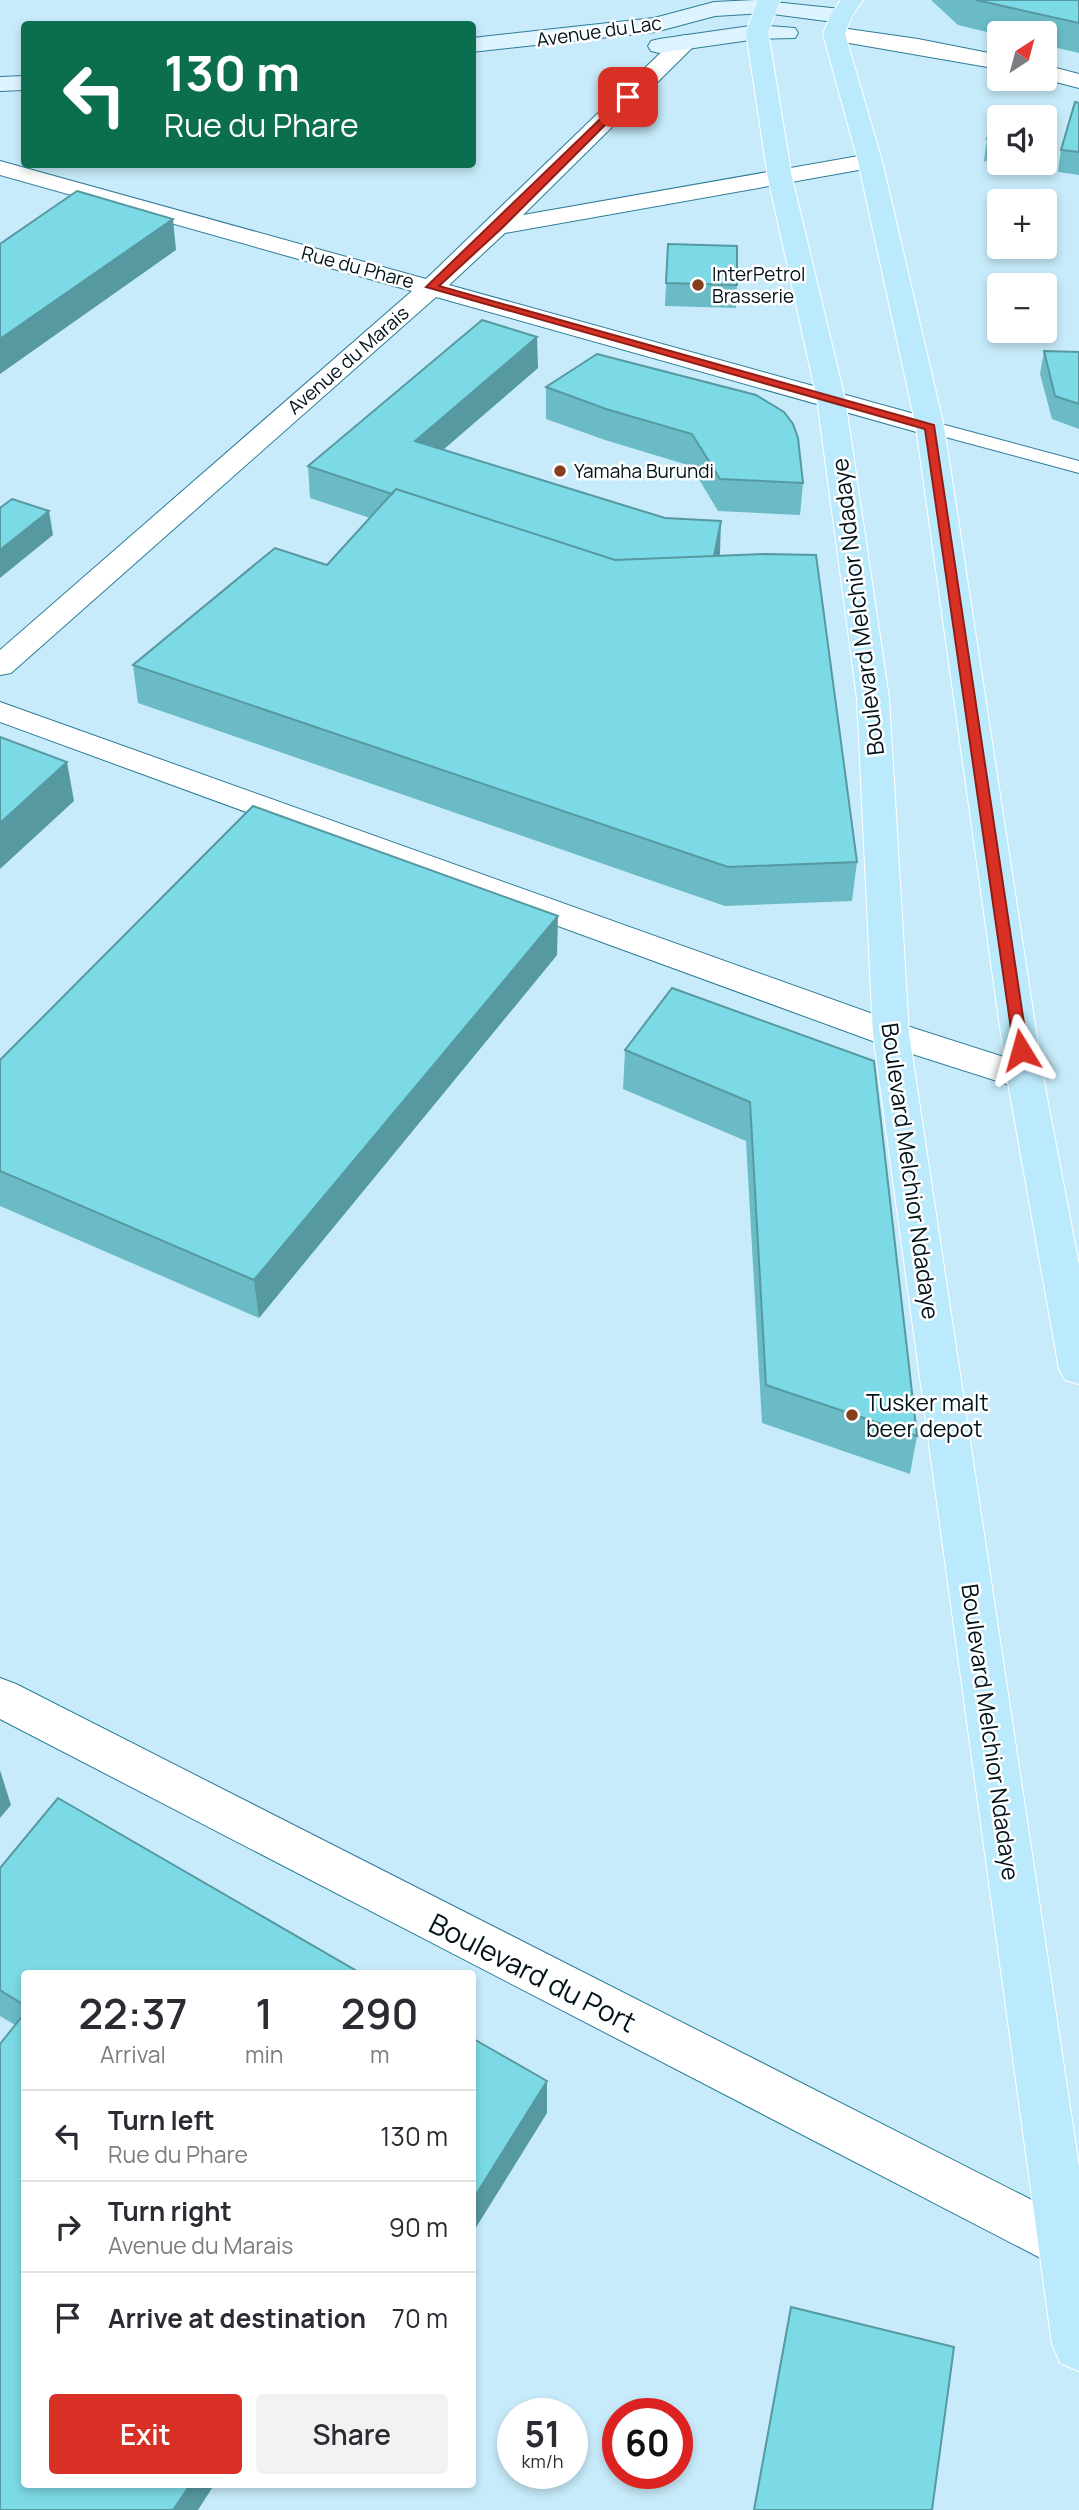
<!DOCTYPE html>
<html lang="en">
<head>
<meta charset="utf-8">
<style>
	:root { --surface:#fff; --page:#f2f2f3; --text:#2b2b33; --muted:#7c7c81; --line:#e1e1e2; --accent:#d93025 }
	body { margin:0; font-family:Manrope,sans-serif; background:var(--page); color:var(--text); height:100vh; display:flex; flex-direction:column; font-size:26px; white-space:nowrap }
	* { box-sizing:border-box; margin:0 }
	p { font-size:23px; color:var(--muted) }
	.icon { flex:none; width:38px; height:38px; fill:none; stroke:currentColor; stroke-width:2; stroke-linecap:round; stroke-linejoin:round }
	.map { position:relative; flex:1; overflow:hidden }
	.drawer { position:absolute; left:21px; top:1970px; width:455px; height:518px; display:flex; flex-direction:column; background:var(--surface); border-radius:7px; box-shadow:0 4px 10px #0003 }
	.drawer>* { flex:none }
	.top-card { position:absolute; left:21px; top:21px; width:455px; height:147px; border-radius:7px; box-shadow:0 4px 10px #0003; background:#0b6e4f; color:#fff; overflow:hidden }
	.needle { width:46px; rotate:36deg }
	.tools { position:absolute; left:987px; top:21px; display:grid; gap:14px }
	.tools a { display:grid; place-items:center; width:70px; height:70px; border-radius:7px; background:var(--surface); box-shadow:0 4px 10px #0003; font-size:35px }
	.speed { position:absolute; left:497px; top:2398px; display:flex; gap:14px; font-size:35px; font-weight:700; text-align:center }
	.speed>* { display:grid; place-content:center; width:91px; height:91px; border-radius:50%; background:var(--surface); box-shadow:0 4px 10px #0003; line-height:1 }
	.speed small { font-size:18px; font-weight:400 }
	.speed .limit { border:10px solid #d22; background:#fff; color:#111 }
	.pin { position:absolute; display:grid; place-items:center; width:60px; height:60px; color:#fff; margin:-30px; border-radius:14px; box-shadow:0 4px 10px #0006 }
	.me { position:absolute; width:77px; margin:-38px; rotate:352deg; stroke-linejoin:round; filter:drop-shadow(0 0 5px #0008) }
	.turn { display:flex; align-items:center; gap:24px; height:147px; padding:0 28px; font-size:32px }
	.turn .icon { width:91px; height:91px; stroke-width:2.5 }
	.turn b { display:block; font-size:49px; line-height:60px }
	.eta { display:flex; justify-content:space-evenly; align-items:center; height:119px; text-align:center }
	.eta b { font-size:42px; font-weight:600; line-height:49px }
	.cta { display:flex; gap:14px; margin-top:auto; padding:14px 28px }
	.cta a { flex:1; height:80px; border-radius:7px; background:var(--accent); color:#fff; font-size:28px; font-weight:600; line-height:80px; text-align:center }
	.cta a+a { background:var(--page); color:var(--text) }
	ul { padding:0; list-style:none }
	li { display:flex; align-items:center; gap:21px; height:91px; padding:0 28px; border-top:2px solid var(--line) }
	li div { flex:1 }
	li b { display:block; font-size:26px }
	li em { font-style:normal }
	.map>svg:first-child { display:block }
	.lines { fill:none; stroke-linecap:round; stroke-linejoin:round }
	.service-casing { stroke:#2d7d98; stroke-width:2 }
	.minor-casing { stroke:#2d7d98; stroke-width:2 }
	.tertiary-casing { stroke:#2d7d98; stroke-width:2 }
	.secondary-casing { stroke:#2d7d98; stroke-width:2 }
	.primary-casing { stroke:#fff; stroke-width:2 }
	.service { fill:#fff; fill-rule:evenodd }
	.minor { fill:#fff; fill-rule:evenodd }
	.tertiary { fill:#fff; fill-rule:evenodd }
	.secondary { fill:#ddf4fe; fill-rule:evenodd }
	.primary { fill:#bbeafc; fill-rule:evenodd }
	.wall { fill:#6abbc5 }
	.shaded-wall { fill:#5699a0 }
	.building { fill:#7bdae5; stroke:#5699a0; stroke-width:2 }
	.route { fill:#d93025; stroke:#8d1f18; stroke-width:2 }
	.poi-dot { fill:#863f1c; stroke:#fff; stroke-width:2.5 }
	.labels { text-anchor:middle; dominant-baseline:central; stroke-width:5; stroke-linejoin:round; paint-order:stroke }
	.far-street-label { font-size:19px; fill:#00121a; stroke:#fff }
	.far-poi-label { font-size:19px; fill:#00121a; stroke:#fff; text-anchor:start }
	.street-label { font-size:23px; fill:#00121a; stroke:#fff }
	.poi-label { font-size:23px; fill:#00121a; stroke:#fff; text-anchor:start }
	.near-street-label { font-size:28px; fill:#00121a; stroke:#fff }
</style>
</head>
<body>
<div class="map">
<svg width="1079" height="2510" viewBox="0 0 1079 2510">
	<rect width="100%" height="100%" fill="#c7ebfa"/>
	<g class="lines">
		<g class="service-casing">
			<path id="service" d="M 930,421 L 1079,461 L 1079,473 L 923,431 L 920,427 L 923,423 Z"/>
		</g>
		<g class="minor-casing">
			<path id="minor" d="M 834,27 L 918,39 L 999,55 L 999,69 L 826,39 L 823,34 L 826,29 Z
				M 685,35 L 693,37 L 696,42 L 693,47 L 523,215 L 870,154 L 878,156 L 882,161 L 878,166 L 870,168 L 505,233 L 449,285 L 940,421 L 944,427 L 940,433 L 930,435 L 920,433 L 436,297 L 11,673 L 0,675 L 0,650 L 412,291 L 0,175 L 0,161 L 426,279 L 677,37 Z
				M 1045,65 L 1079,74 L 1079,88 L 1044,79 Z
				M 0,702 L 904,1025 L 1038,1068 L 1043,1077 L 1038,1086 L 1025,1090 L 878,1043 L 0,722 Z"/>
		</g>
		<g class="tertiary-casing">
			<path id="tertiary" d="M 0,1678 L 16,1684 L 1079,2224 L 1079,2278 L 0,1719 Z"/>
		</g>
		<g class="secondary-casing">
			<path id="secondary" d="M 755,0 L 841,9 L 849,11 L 852,16 L 849,21 L 841,23 L 765,13 L 715,16 L 655,32 L 472,52 L 472,38 L 654,18 L 714,2 Z
				M 757,25 L 795,28 L 798,33 L 795,38 L 757,39 L 659,53 L 651,51 L 648,46 L 651,41 L 659,39 Z
				M 24,76 L 24,90 L 0,91 L 0,77 Z"/>
		</g>
		<g class="primary-casing">
			<path id="primary" d="M 758,0 L 780,0 L 768,32 L 792,178 L 845,399 L 889,698 L 909,1034 L 1079,2167 L 1079,2371 L 1060,2363 L 1052,2344 L 873,1034 L 857,698 L 817,399 L 768,178 L 746,32 Z
				M 841,0 L 863,0 L 852,16 L 845,34 L 882,161 L 944,427 L 1043,1077 L 1079,1265 L 1079,1384 L 1065,1380 L 1059,1369 L 1007,1077 L 916,427 L 858,161 L 823,34 L 830,16 Z"/>
		</g>
		<use href="#service" class="service"/>
		<use href="#minor" class="minor"/>
		<use href="#tertiary" class="tertiary"/>
		<use href="#secondary" class="secondary"/>
		<use href="#primary" class="primary"/>
	</g>
	<path class="wall" d="M 931,0 L 1079,0 L 1079,53 L 1045,45 L 1045,33 L 999,33 L 999,35 L 958,25 Z
		M 1079,103 L 1079,175 L 1058,172 L 1061,150 Z
		M 998,106 L 1051,112 L 1047,134 L 1045,143 L 1045,117 L 999,117 L 999,163 L 1039,163 L 1037,168 L 984,161 L 987,139 Z
		M 668,244 L 737,285 L 736,308 L 665,306 Z
		M 995,288 L 999,288 L 999,330 L 997,330 L 993,301 Z
		M 1045,290 L 1051,319 L 1049,331 L 1043,331 L 1045,331 Z
		M 1044,351 L 1079,352 L 1079,429 L 1052,419 L 1040,374 Z
		M 538,368 L 443,450 L 720,553 L 719,556 L 857,862 L 852,901 L 725,906 L 138,703 L 133,665 L 327,565 L 370,518 L 310,498 L 308,466 Z
		M 546,387 L 756,395 L 803,483 L 800,515 L 718,511 L 691,466 L 605,440 L 546,419 Z
		M 557,955 L 259,1318 L 0,1206 L 0,1060 Z
		M 625,1050 L 874,1061 L 917,1436 L 910,1474 L 762,1423 L 746,1141 L 623,1089 Z
		M 0,1868 L 24,1974 L 24,2485 L 15,2025 L 0,2016 Z"/>
	<path class="shaded-wall" d="M 1051,112 L 1047,134 L 1045,143 L 1045,131 Z
		M 173,219 L 176,250 L 0,374 L 0,339 Z
		M 537,337 L 538,368 L 416,473 L 415,441 Z
		M 49,511 L 53,535 L 0,578 L 0,550 Z
		M 721,521 L 720,553 L 711,595 L 713,563 Z
		M 67,762 L 74,801 L 0,869 L 0,823 Z
		M 558,916 L 557,955 L 259,1318 L 254,1280 Z
		M 0,1770 L 11,1805 L 0,1818 Z
		M 547,2081 L 547,2113 L 472,2234 L 472,2201 Z
		M 190,2485 L 214,2485 L 198,2510 L 173,2510 Z"/>
	<path class="building" d="M 976,0 L 1079,0 L 1079,23 Z
		M 1075,102 L 1079,103 L 1079,152 L 1061,150 Z
		M 998,106 L 1051,112 L 1045,131 L 1045,117 L 999,117 L 999,141 L 987,139 Z
		M 77,191 L 173,219 L 0,339 L 0,244 Z
		M 668,244 L 737,246 L 737,285 L 666,283 Z
		M 995,288 L 999,288 L 999,317 Z
		M 1045,290 L 1046,290 L 1051,319 L 1045,318 Z
		M 482,320 L 537,337 L 415,441 L 665,518 L 721,521 L 714,556 L 615,560 L 396,489 L 392,494 L 308,466 Z
		M 1044,351 L 1079,352 L 1079,404 L 1055,396 Z
		M 597,354 L 756,395 L 784,412 L 793,424 L 798,438 L 803,483 L 720,479 L 692,434 L 606,409 L 546,387 Z
		M 396,489 L 615,560 L 766,554 L 816,555 L 857,862 L 728,867 L 133,665 L 275,548 L 327,565 Z
		M 12,499 L 49,511 L 0,550 L 0,508 Z
		M 0,737 L 67,762 L 0,823 Z
		M 253,806 L 558,916 L 254,1280 L 0,1171 L 0,1060 Z
		M 672,988 L 874,1061 L 917,1436 L 766,1385 L 750,1102 L 625,1050 Z
		M 58,1798 L 362,1974 L 24,1974 L 24,2005 L 0,1990 L 0,1868 Z
		M 24,2014 L 24,2485 L 190,2485 L 173,2510 L 0,2510 L 0,2044 Z
		M 472,2038 L 547,2081 L 472,2201 Z
		M 791,2307 L 954,2347 L 932,2510 L 754,2510 Z"/>
	<path class="route" d="M 625,95 L 633,97 L 501,229 L 439,286 L 934,425 L 1028,1050 L 1026,1053 L 1021,1055 L 1014,1050 L 925,429 L 426,287 Z"/>
	<g class="poi-dot">
		<circle cx="698" cy="285" r="7"/>
		<circle cx="560" cy="471" r="7"/>
		<circle cx="852" cy="1415" r="7"/>
	</g>
	<g class="labels">
		<g class="far-street-label">
			<text transform="translate(599 31) rotate(-8)">Avenue du Lac</text>
			<text transform="translate(358 267) rotate(15)">Rue du Phare</text>
			<text transform="translate(348 360) rotate(-41)">Avenue du Marais</text>
		</g>
		<g class="far-poi-label">
			<text x="712" y="274">InterPetrol<tspan x="712" dy="22">Brasserie</tspan></text>
			<text x="574" y="471">Yamaha Burundi</text>
		</g>
		<g class="street-label">
			<text transform="translate(857 607) rotate(-97)">Boulevard Melchior Ndadaye</text>
			<text transform="translate(911 1171) rotate(82)">Boulevard Melchior Ndadaye</text>
			<text transform="translate(991 1732) rotate(82)">Boulevard Melchior Ndadaye</text>
		</g>
		<g class="poi-label">
			<text x="866" y="1402">Tusker malt<tspan x="866" dy="26">beer depot</tspan></text>
		</g>
		<g class="near-street-label">
			<text transform="translate(533 1972) rotate(27)">Boulevard du Port</text>
		</g>
	</g>
</svg>
<div class="tools">
<a><svg class="needle" viewBox="-14 -14 28 28"><path d="M0-13l5 13h-10z" fill="#e53935"/><path d="M0 13l5-13h-10z" fill="#7c7c81"/></svg></a>
<a><svg class="icon" aria-label="sound" viewBox="0 0 24 24"><path d="M4 9h4l5-4v14l-5-4H4zM17 9q2 3 0 6"/></svg></a>
<a>+</a>
<a>−</a>
</div>
<div class="speed"><div>51<small>km/h</small></div><div class="limit">60</div></div>
<div class="pin" style="left:628px;top:97px;background:#d93025"><svg class="icon" aria-label="arrive" viewBox="0 0 24 24"><path d="M6 21V4h12l-3 4 3 4H6"/></svg></div>
<svg class="me" style="left:1021px;top:1050px" viewBox="-20 -20 40 40"><path d="M0-17L14 15 0 8-14 15z" fill="#d93025" stroke="#fff" stroke-width="4"/></svg>
<div class="top-card">
<div class="turn"><svg class="icon" aria-label="left" viewBox="0 0 24 24"><path d="M17 20v-9H6M10 6l-5 5 5 5"/></svg><div><b>130 m</b>Rue du Phare</div></div>
</div>
<section class="drawer">
<div class="eta">
<div><b>22:37</b><p>Arrival</p></div>
<div><b>1</b><p>min</p></div>
<div><b>290</b><p>m</p></div>
</div>
<ul>
<li><svg class="icon" aria-label="left" viewBox="0 0 24 24"><path d="M17 20v-9H6M10 6l-5 5 5 5"/></svg><div><b>Turn left</b><p>Rue du Phare</p></div><em>130 m</em></li>
<li><svg class="icon" aria-label="right" viewBox="0 0 24 24"><path d="M7 20v-9h11M14 6l5 5-5 5"/></svg><div><b>Turn right</b><p>Avenue du Marais</p></div><em>90 m</em></li>
<li><svg class="icon" aria-label="arrive" viewBox="0 0 24 24"><path d="M6 21V4h12l-3 4 3 4H6"/></svg><div><b>Arrive at destination</b></div><em>70 m</em></li>
</ul>
<div class="cta"><a>Exit</a><a>Share</a></div>
</section>
</div>
</body>
</html>
